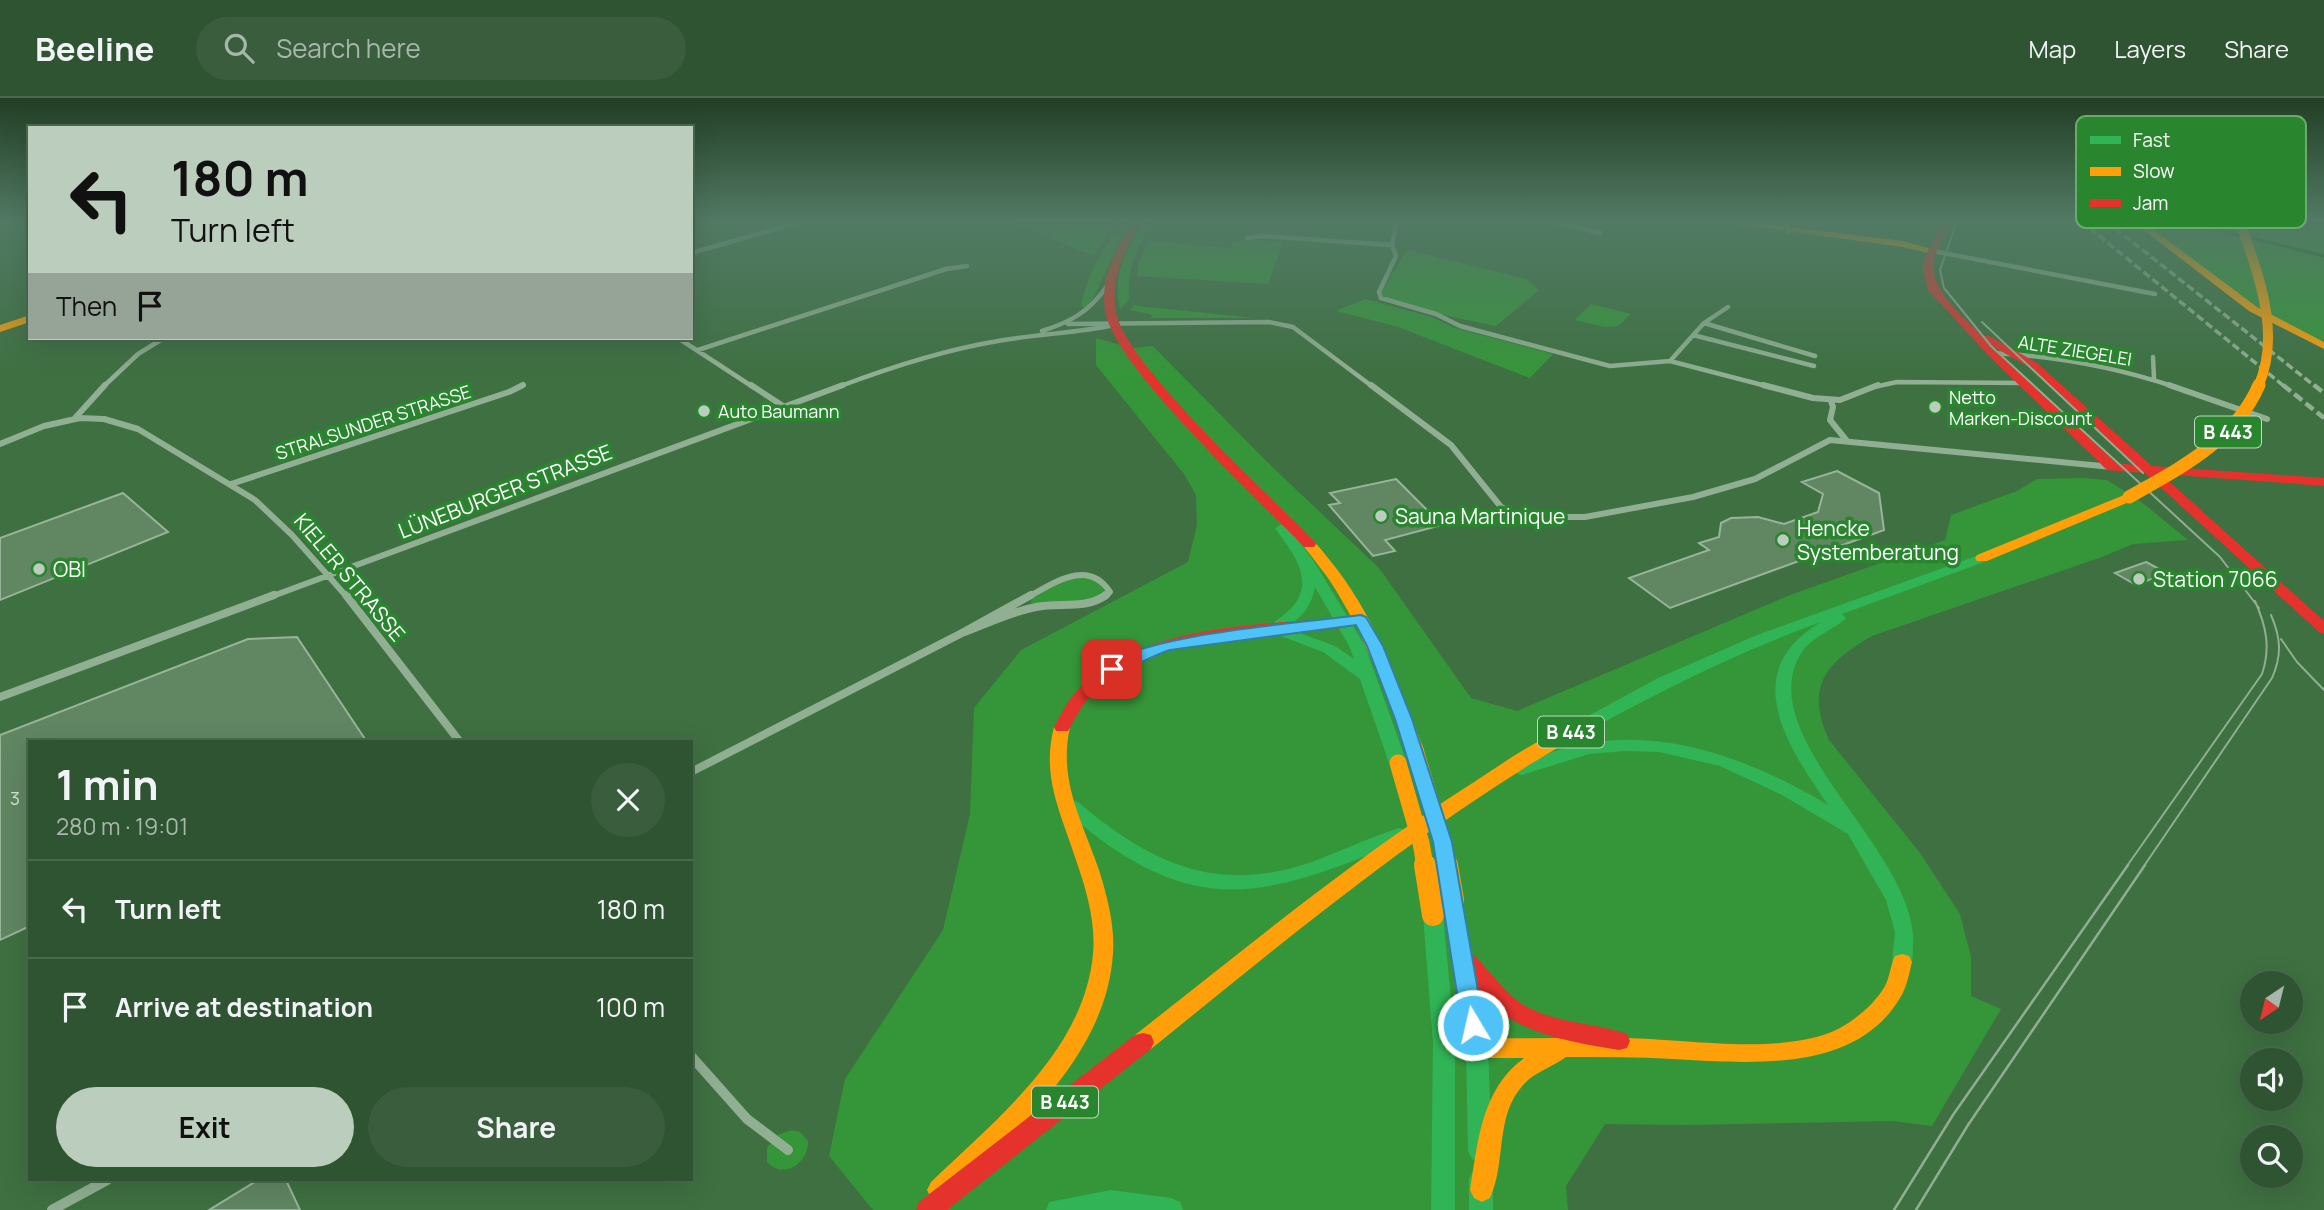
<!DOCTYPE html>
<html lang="en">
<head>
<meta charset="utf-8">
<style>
	:root { --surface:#2e5431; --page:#3a5e3d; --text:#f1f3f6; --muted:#a7b7ab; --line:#496a4d; --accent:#bbcdbc }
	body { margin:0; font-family:Manrope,sans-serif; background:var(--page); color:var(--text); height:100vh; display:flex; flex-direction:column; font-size:26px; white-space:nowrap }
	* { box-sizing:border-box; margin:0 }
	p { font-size:23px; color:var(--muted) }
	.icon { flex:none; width:38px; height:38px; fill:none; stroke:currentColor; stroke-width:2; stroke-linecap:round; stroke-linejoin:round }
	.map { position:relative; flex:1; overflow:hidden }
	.drawer { position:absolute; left:28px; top:642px; width:665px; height:441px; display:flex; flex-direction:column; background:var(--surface); border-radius:0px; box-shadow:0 7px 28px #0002,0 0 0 2px var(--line) }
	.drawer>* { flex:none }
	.hud { position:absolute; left:28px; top:28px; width:665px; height:214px; border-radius:0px; box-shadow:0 7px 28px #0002,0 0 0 2px var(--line); background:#bbcdbc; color:#111; overflow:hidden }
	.needle { width:46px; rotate:215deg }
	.tools { position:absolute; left:2240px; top:873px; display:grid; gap:14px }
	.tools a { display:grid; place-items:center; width:63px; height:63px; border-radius:50%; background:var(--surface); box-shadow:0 7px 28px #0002,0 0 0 2px var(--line); font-size:35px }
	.pin { position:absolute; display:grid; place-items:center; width:60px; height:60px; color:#fff; margin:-30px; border-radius:14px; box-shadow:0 4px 10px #0006 }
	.me { position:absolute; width:77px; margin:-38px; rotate:351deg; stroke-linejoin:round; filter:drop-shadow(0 0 5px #0008) }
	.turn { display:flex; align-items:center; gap:24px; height:147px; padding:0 28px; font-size:32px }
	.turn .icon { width:91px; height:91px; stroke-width:2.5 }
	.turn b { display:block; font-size:49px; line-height:60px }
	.then { display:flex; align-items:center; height:66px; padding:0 28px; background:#0003; gap:14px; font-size:26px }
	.round { display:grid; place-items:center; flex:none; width:74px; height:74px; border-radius:37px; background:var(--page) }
	.headline { display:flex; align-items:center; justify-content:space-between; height:119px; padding:0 28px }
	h1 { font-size:42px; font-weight:700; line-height:52px }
	.action { display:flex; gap:14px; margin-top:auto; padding:14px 28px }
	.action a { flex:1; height:80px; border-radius:42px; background:var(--accent); color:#111; font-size:28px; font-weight:700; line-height:80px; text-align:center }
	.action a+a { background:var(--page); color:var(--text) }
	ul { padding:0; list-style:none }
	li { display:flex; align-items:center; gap:21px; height:98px; padding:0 28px; border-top:2px solid var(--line) }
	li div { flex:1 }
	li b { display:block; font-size:26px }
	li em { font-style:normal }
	header { display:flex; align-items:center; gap:42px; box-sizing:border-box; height:98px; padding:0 35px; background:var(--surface); border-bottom:2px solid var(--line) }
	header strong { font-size:33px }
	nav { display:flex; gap:38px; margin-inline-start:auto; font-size:24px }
	.search { width:490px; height:63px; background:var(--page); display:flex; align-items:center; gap:18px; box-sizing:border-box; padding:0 24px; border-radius:38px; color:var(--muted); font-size:26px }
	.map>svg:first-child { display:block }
	.green { fill:#359639 }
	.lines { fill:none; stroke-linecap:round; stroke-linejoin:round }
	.stream { stroke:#206625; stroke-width:3.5 }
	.building { fill:#608662; stroke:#98b499; stroke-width:2 }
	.street-far3 { stroke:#91af92; stroke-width:4.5 }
	.street-far2 { stroke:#91af92; stroke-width:6 }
	.street-far1 { stroke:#91af92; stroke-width:8 }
	.street { stroke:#91af92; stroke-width:10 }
	.fast { fill:#30b455; fill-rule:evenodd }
	.slow { fill:#ff9f0a; fill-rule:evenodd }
	.jam { fill:#e5322d; fill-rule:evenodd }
	.tram-far1 { stroke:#90ae92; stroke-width:2 }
	.tram { stroke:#90ae92; stroke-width:2.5 }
	.rail-far1 { stroke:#90ae92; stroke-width:3.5; stroke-dasharray:8 3.5; stroke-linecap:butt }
	.rail { stroke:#90ae92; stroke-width:4.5; stroke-dasharray:10 4.5; stroke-linecap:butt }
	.slow-bridge-far3 { stroke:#ff9f0a; stroke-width:10 }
	.slow-bridge-far2 { stroke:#ff9f0a; stroke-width:13 }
	.slow-bridge-far1 { stroke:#ff9f0a; stroke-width:17 }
	.slow-bridge { stroke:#ff9f0a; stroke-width:22 }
	.route { fill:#4fc3f7; stroke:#337fa1; stroke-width:2 }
	.poi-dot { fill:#bbcdbc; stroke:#29852e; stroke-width:2.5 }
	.labels { text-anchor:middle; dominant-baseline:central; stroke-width:7; stroke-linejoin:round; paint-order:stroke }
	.far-street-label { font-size:18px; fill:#fff; stroke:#29852e }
	.far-poi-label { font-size:18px; fill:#fff; stroke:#29852e; text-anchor:start }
	.number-label { font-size:18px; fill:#d7e1d8 }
	.shield { fill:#29852e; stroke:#bfdac0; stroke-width:2 }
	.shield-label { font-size:19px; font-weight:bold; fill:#fff }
	.street-label { font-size:21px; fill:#fff; stroke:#29852e }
	.poi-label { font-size:21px; fill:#fff; stroke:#29852e; text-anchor:start }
	.key { fill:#29852e; stroke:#69aa6d; stroke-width:2 }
	.key-label { font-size:19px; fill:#fff }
</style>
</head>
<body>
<header>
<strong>Beeline</strong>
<div class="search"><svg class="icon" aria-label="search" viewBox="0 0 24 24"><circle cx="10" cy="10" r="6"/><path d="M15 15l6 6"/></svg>Search here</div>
<nav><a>Map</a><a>Layers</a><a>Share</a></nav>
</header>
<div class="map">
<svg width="2324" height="1112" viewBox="0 0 2324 1112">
	<rect width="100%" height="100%" fill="#3e7041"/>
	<path class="green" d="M 1022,123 L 1115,123 L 1094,158 L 1017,126 Z
		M 1123,123 L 1131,123 C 1113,151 1104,183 1087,211 L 1081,208 C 1086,177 1105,148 1123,123 Z
		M 1145,123 L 1155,123 C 1135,152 1128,168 1129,202 L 1120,211 C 1111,177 1127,151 1145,123 Z
		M 2143,123 L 2324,123 L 2324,243 C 2262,222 2196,163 2143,123 Z
		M 1263,142 L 1283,144 L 1268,186 L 1137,178 L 1138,166 L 1149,143 L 1230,150 L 1233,143 Z
		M 1407,152 L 1527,181 L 1539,192 L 1496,228 L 1438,216 L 1383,199 L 1382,193 Z
		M 1365,201 L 1432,219 L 1455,230 L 1553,256 L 1530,280 L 1398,229 L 1336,213 Z
		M 1591,206 L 1631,216 L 1618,228 L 1604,229 L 1575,222 Z
		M 1134,207 L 1138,208 L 1255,220 L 1150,220 L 1153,217 L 1130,212 Z
		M 1096,240 L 1131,250 L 1153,248 L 1264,361 L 1379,470 L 1471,600 L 1517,613 L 1790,497 L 1945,442 L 1951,417 L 2017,393 L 2037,381 L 2083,380 L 2107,382 L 2139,402 L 2188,442 L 2133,446 L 2102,459 L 1872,538 C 1825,565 1805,589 1829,642 L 1920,755 L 1960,816 L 1971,859 L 1971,898 L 2001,911 L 1932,1028 L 1893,1023 L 1684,1027 L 1605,1026 L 1566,1088 L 1568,1112 L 873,1112 L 829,1058 L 845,981 L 943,832 L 970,716 L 974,610 L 1021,552 L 1188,464 L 1197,427 L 1196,397 L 1184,376 L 1096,267 Z
		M 1088,476 L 1106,487 L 1106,500 L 1045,507 L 1030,505 C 1042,486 1066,477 1088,476 Z
		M 792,1032 L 800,1034 L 808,1043 C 809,1065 784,1082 767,1064 L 767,1050 L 777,1037 Z"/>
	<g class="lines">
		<path class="stream" d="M 2183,123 L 2324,158"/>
	</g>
	<path class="building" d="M 1837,373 L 1879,395 L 1884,432 L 1670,510 L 1629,480 L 1709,452 L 1699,445 L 1719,439 L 1721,425 L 1731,420 L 1758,419 L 1784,426 L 1818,414 L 1823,396 L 1802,384 Z
		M 1396,381 L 1442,427 L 1385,442 L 1395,453 L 1373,458 L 1329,407 L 1340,405 L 1330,395 Z
		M 123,395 L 168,434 L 0,502 L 0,440 Z
		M 2146,464 L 2167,475 L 2136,487 L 2115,475 Z
		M 297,539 L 367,644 L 30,644 L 30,828 L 0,842 L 0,637 L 248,541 Z
		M 258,1082 L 286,1082 L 300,1112 L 209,1112 Z"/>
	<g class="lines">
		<path class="street-far3" d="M 1397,123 L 1392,147 L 1396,158 L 1379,194 L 1381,200 L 1436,216 L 1460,228 L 1610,268 L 1670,263 L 1770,289
			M 1550,123 L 1601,135
			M 1788,133 L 1786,128 L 1792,123
			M 1247,140 L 1262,138 L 1392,147
			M 1933,153 L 2155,196
			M 691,155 L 804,123
			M 1704,225 L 1815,258
			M 1068,226 L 1269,224 L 1293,229 L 1373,289
			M 1042,233 C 1071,224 1090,213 1107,188
			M 1693,237 L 1814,268
			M 678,240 L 753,289
			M 698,252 L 946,171 L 967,168
			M 1992,255 C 2055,258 2115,269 2175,289
			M 2153,259 L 2154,280
			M 1670,263 L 1704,225 L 1728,209
			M 103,289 L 138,256 L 164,240
			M 520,289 L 523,287
			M 838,289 C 891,269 943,252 998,243 C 1037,236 1076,235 1115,227
			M 1874,289 L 1897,284 L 2023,285"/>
		<path class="street-far2" d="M 751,287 L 783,308
			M 1371,287 L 1451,347 L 1501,409 L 1524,419 L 1585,419 L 1693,399 L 1755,381 L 1830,342 L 2112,369
			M 1763,287 L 1813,300 L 1840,302 L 1878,287
			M 2169,287 L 2267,321
			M 1831,303 L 1833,309 L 1830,322 L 1847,343
			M 75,320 L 105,287
			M 0,346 L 44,328 L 80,320 L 104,321 L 138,331 L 255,402 L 292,437 L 347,499
			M 231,386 L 509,294 L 523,287
			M 270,499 L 843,287
			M 1028,499 C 1054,485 1088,460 1110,494 L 1105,499"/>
		<path class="street-far1" d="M 346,497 L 460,644
			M 962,535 L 1031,497
			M 962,535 C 986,526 1010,514 1036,509 C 1059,504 1086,512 1106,497
			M 0,599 L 274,497
			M 691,674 L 962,535"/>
		<path class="street" d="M 691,958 L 747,1021 L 788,1052
			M 52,1112 L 107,1082"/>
		<path class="fast" d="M 1282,426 L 1287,427 L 1315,465 L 1365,548 L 1407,665 L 1404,669 L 1392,669 L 1389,665 L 1360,581 L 1323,554 L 1281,538 L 1279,534 L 1271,533 L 1268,530 C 1275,522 1286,517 1293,508 C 1316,481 1291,453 1275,430 ZM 1315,489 L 1349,548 L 1354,561 L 1335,548 L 1286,530 C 1301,520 1312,508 1315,489 Z
			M 1982,456 L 1987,457 L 1989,460 L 1987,463 L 1842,516 L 1846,520 L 1843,523 C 1831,532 1814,539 1804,551 C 1743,637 1921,753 1913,849 C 1913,857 1913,863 1909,870 L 1902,872 L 1895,870 L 1892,864 L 1895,834 L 1886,802 L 1852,743 L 1848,736 L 1782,697 L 1720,668 L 1659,654 L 1625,653 L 1589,656 L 1522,677 L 1516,675 L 1513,671 C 1520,661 1540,658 1552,654 C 1648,622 1744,657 1828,707 C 1787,647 1737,574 1821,524 C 1733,556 1651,598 1569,643 L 1557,643 L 1554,639 L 1557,635 L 1658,580 L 1757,537 Z
			M 1072,702 L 1078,704 C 1150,765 1215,796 1309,765 C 1339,754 1368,740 1399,730 L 1406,732 L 1408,737 L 1406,742 C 1261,801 1194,824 1066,714 L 1063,709 L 1066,704 Z
			M 1453,794 L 1460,797 L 1463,802 L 1488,950 L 1492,1053 L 1488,1061 L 1480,1064 L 1472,1061 L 1468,1053 L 1466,950 L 1443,802 L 1446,797 Z
			M 1433,809 L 1440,811 L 1443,817 L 1455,945 L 1455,1112 L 1431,1112 L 1433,945 L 1423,817 L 1426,811 Z
			M 1481,1070 L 1489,1073 L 1493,1081 L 1493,1112 L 1469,1112 L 1469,1081 L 1473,1073 Z
			M 1111,1092 L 1171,1100 L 1180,1104 L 1183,1112 L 1046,1112 L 1049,1104 Z"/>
		<path class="slow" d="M 1714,123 L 1743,123 L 1903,143 L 1938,153 L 1933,156 L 1903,149 Z
			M 2132,123 L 2142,123 L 2257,209 L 2324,244 L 2324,251 L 2249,213 Z
			M 30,217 L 30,224 L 0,234 L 0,227 Z
			M 2129,395 L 2136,399 L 2134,402 L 1987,463 L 1977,463 L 1975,460 L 1977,457 Z
			M 1309,442 C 1317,444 1322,453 1328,460 C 1374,515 1399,585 1424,652 L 1421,656 L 1409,656 L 1406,652 C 1387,598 1367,543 1337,494 C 1327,477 1314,462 1302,446 Z
			M 1062,623 L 1070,629 C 1058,683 1082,722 1099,772 C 1107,798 1115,827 1113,855 C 1107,957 1015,1034 947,1100 L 939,1104 L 931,1100 L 927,1092 L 931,1084 C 996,1021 1084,953 1093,856 C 1096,824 1086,791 1076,762 C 1061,715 1041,679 1054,629 Z
			M 1563,633 L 1569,635 L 1572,639 L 1569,643 C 1418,731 1286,842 1151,951 L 1143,953 L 1135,951 L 1132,944 L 1135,937 C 1245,851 1353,761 1471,686 C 1496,670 1536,641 1563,633 Z
			M 1902,856 L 1909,858 L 1912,864 C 1909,876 1907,889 1900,900 C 1855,976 1749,965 1673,961 C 1637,959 1602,959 1566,959 C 1553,969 1536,973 1524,986 C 1494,1018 1507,1063 1490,1100 L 1482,1104 L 1474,1100 L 1470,1092 C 1478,1043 1481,992 1524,960 L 1477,960 L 1469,957 L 1466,950 L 1469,943 L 1477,940 C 1527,941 1577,939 1626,940 C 1686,941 1783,958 1838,931 C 1855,922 1875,906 1885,888 C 1890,879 1890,868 1895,858 Z"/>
		<path class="jam" d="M 1133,123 L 1142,123 C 1125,151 1110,181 1116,214 C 1126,268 1271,398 1314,443 L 1316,446 L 1314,449 L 1304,449 C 1260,402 1114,269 1105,213 C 1100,180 1116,150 1133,123 Z
			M 1942,123 L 1951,123 C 1946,135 1938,147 1935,159 C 1926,191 1963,217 1982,238 L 1989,238 L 2037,265 L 2152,368 L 2324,380 L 2324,388 L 2161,376 L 2324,523 L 2324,536 L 2319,534 L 2145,375 L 2107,372 L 1988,257 L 1928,192 L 1923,172 L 1925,159 ZM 1992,248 L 2029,269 L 2135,367 L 2116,365 Z
			M 1344,520 L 1352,525 L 1349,528 C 1328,534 1303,533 1280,534 C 1218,539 1130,550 1088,601 C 1080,610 1074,623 1068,633 L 1056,633 L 1054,629 C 1061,617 1067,603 1077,593 C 1136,527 1262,526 1344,520 Z
			M 1463,850 C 1477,854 1501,893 1522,906 C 1555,926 1592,924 1627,936 L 1630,943 L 1627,950 L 1619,952 C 1573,944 1522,937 1487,903 C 1475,891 1466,877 1456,864 L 1453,858 L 1456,852 Z
			M 1143,935 L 1151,937 L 1154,944 L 1151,951 L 947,1112 L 916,1112 L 919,1104 L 1135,937 Z"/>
		<path class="tram-far1" d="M 1957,123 L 1940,172 L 1944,190 L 1991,248 L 2220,459 L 2259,510
			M 1982,224 L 2143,375
			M 2281,541 L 2297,564 L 2324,592
			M 2127,768 L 2262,576 C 2271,549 2266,528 2255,503
			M 2144,768 L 2272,580 C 2282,557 2281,540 2271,517"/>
		<path class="tram" d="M 1894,1112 L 1953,1017 L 2128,767
			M 1916,1112 L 1968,1027 L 2145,767"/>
		<path class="rail-far1" d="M 2081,123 L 2285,289
			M 2106,123 L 2316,289"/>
		<path class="rail" d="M 2283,287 L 2324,320
			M 2314,287 L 2324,295"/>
		<path class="slow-bridge-far3" d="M 2243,132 C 2260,182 2281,238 2258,289"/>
		<path class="slow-bridge-far2" d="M 2129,399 C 2180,370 2235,343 2259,287"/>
		<path class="slow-bridge-far1" d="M 1415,652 L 1443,744 L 1447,768
			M 1398,665 L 1421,745 L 1425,768"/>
		<path class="slow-bridge" d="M 1425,767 L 1433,817
			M 1447,767 L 1453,802"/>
	</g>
	<linearGradient id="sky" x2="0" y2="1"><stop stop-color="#223e24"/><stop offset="0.44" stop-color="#527a65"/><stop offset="1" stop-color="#527a65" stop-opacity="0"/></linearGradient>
	<rect width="2324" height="279" fill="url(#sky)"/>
	<path class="route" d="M 1361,517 L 1366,519 L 1383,548 L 1412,621 L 1452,744 L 1484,927 L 1481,934 L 1473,936 L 1465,934 L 1462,927 L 1433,744 L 1395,621 L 1367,548 L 1356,527 L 1170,552 C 1151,558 1130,571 1112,576 L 1104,571 C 1132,536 1311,524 1361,517 Z"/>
	<g class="poi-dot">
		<circle cx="1935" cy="309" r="7"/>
		<circle cx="704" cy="313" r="7"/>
		<circle cx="1381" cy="418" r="7"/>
		<circle cx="1783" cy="442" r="7"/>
		<circle cx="39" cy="471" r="7"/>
		<circle cx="2139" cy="481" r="7"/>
	</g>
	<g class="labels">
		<g class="far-street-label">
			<text transform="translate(2075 252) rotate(9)">ALTE ZIEGELEI</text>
			<text transform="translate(373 324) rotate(-18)">STRALSUNDER STRASSE</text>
		</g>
		<g class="far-poi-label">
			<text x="1949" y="299">Netto<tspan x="1949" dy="21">Marken-Discount</tspan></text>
			<text x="718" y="313">Auto Baumann</text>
		</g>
		<g class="number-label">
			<text x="15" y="700">3</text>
		</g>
		<g class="shield">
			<rect x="2195" y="318.5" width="66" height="31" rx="5"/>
			<rect x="1538" y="618.5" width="66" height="31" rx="5"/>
			<rect x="1032" y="988.5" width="66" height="31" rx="5"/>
		</g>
		<g class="shield-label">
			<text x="2228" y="334">B 443</text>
			<text x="1571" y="634">B 443</text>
			<text x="1065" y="1004">B 443</text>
		</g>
		<g class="street-label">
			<text transform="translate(505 393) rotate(-21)">LÜNEBURGER STRASSE</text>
			<text transform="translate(350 479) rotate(50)">KIELER STRASSE</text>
		</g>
		<g class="poi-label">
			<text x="1395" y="418">Sauna Martinique</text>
			<text x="1797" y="430">Hencke<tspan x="1797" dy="24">Systemberatung</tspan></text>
			<text x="53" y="471">OBI</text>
			<text x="2153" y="481">Station 7066</text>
		</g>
	</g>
	<rect x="2076" y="18" width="230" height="112" rx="10" class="key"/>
	<rect x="2090" y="38" width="31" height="8" fill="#30b455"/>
	<rect x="2090" y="69" width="31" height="9" fill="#ff9f0a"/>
	<rect x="2090" y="101" width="31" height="8" fill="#e5322d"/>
	<g class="key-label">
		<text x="2133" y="49">Fast</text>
		<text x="2133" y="80">Slow</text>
		<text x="2133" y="112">Jam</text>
	</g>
</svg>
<div class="tools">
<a><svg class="needle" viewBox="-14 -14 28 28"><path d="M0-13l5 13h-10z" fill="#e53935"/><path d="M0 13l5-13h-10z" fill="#a7b7ab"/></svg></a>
<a><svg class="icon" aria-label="sound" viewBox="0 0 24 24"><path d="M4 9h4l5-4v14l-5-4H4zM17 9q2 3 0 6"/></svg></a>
<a><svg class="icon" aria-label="search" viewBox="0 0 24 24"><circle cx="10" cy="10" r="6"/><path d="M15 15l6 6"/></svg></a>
</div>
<div class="pin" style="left:1112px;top:571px;background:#d93025"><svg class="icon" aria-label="arrive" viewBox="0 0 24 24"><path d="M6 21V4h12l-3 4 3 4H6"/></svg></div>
<svg class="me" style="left:1473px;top:927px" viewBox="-20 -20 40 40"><circle r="17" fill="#4fc3f7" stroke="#fff" stroke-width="3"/><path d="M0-11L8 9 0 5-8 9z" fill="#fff"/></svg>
<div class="hud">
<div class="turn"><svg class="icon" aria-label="left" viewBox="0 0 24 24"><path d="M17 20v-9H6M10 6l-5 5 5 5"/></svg><div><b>180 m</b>Turn left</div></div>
<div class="then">Then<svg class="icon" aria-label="arrive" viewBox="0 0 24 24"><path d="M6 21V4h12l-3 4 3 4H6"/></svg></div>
</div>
<section class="drawer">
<div class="headline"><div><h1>1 min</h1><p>280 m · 19:01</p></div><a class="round"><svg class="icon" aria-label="close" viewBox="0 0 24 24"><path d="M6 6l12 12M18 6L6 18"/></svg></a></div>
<ul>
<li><svg class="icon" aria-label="left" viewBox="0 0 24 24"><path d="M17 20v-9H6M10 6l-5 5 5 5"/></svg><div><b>Turn left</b></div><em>180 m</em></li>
<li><svg class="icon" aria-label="arrive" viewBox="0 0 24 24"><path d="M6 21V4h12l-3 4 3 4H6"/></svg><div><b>Arrive at destination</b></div><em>100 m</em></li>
</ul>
<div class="action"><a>Exit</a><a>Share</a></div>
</section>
</div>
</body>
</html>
